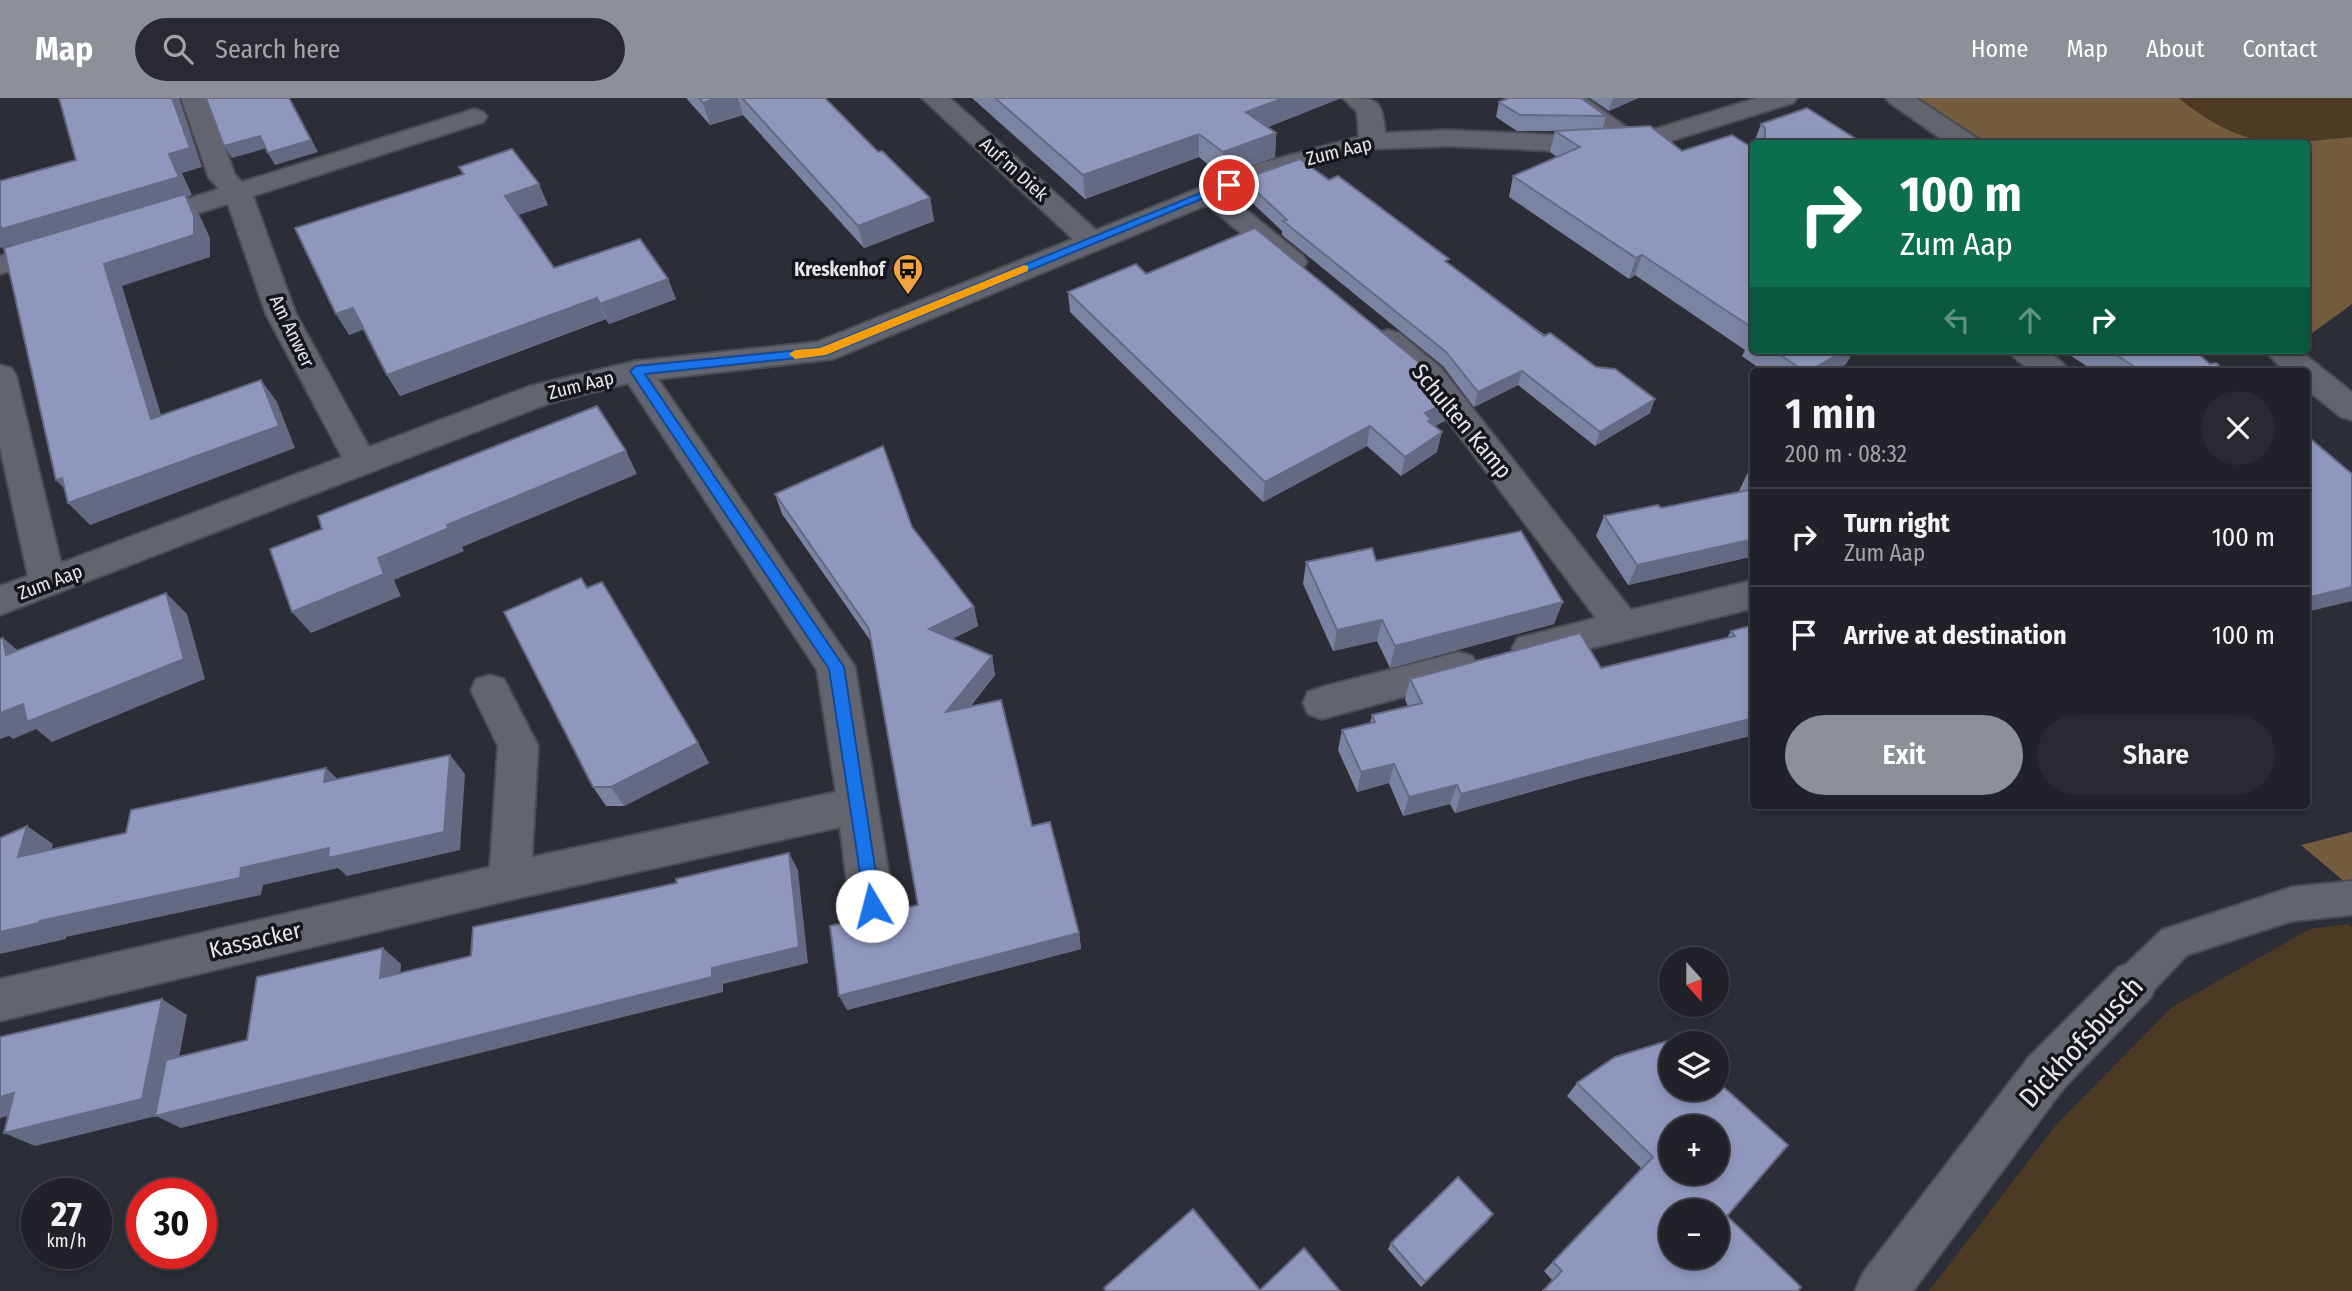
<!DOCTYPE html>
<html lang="en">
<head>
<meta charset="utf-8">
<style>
	:root { --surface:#212229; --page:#292a31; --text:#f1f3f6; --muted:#a2a4a8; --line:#3e3f46; --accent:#8c9099 }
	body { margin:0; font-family:"Fira Sans Condensed",sans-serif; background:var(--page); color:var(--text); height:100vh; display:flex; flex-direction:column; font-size:26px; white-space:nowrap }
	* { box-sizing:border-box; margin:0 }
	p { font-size:23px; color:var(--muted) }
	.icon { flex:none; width:38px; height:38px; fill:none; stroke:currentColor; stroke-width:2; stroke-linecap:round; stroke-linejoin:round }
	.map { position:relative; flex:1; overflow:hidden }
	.panel { position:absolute; left:1750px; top:270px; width:560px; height:441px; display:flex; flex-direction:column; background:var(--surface); border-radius:7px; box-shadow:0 4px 10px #0003,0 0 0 2px var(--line) }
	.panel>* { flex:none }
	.banner { position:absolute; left:1750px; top:42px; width:560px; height:214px; border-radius:7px; box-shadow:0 4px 10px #0003,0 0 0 2px var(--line); background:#0b6e4f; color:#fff; overflow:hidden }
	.needle { width:46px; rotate:159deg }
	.tools { position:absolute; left:1659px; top:849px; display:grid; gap:14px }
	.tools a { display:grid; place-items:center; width:70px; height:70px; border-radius:50%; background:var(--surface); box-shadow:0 4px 10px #0003,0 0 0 2px var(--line); font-size:35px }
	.speed { position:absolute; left:21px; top:1080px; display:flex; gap:14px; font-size:35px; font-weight:700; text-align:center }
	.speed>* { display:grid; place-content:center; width:91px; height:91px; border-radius:50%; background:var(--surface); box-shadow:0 4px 10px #0003,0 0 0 2px var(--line); line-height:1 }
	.speed small { font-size:18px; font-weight:400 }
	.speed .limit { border:10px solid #d22; background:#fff; color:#111 }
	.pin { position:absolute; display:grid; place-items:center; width:60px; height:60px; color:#fff; margin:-30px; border:4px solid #fff; border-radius:50%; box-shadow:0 2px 7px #0007 }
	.me { position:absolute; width:77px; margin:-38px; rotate:352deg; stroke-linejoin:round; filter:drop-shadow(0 0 5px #0008) }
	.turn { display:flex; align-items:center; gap:24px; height:147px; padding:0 35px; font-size:32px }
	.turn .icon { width:91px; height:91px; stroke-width:2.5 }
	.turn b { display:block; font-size:49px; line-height:60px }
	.lanes { display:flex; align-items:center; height:66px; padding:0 35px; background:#0003; justify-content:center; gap:35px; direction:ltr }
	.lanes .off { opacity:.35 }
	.round { display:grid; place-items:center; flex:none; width:74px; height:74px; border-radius:37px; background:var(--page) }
	.summary { display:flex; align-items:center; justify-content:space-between; height:119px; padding:0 35px }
	h1 { font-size:42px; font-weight:600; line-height:52px }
	.cta { display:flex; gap:14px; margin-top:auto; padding:14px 35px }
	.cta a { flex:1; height:80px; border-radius:42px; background:var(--accent); color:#fff; font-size:28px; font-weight:600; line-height:80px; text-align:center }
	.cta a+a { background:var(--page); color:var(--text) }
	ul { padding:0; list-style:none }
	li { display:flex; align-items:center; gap:21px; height:98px; padding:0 35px; border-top:2px solid var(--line) }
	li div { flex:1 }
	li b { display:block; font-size:26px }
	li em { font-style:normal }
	header { display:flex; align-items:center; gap:42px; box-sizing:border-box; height:98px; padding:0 35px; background:var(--accent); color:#fff }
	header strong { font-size:33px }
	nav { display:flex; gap:38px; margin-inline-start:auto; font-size:24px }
	.search { width:490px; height:63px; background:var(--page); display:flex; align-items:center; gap:18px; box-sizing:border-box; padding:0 24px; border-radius:38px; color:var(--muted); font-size:26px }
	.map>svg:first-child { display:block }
	.green { fill:#4d3a25 }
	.forest { fill:#765c3f }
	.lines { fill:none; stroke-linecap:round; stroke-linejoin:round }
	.lane-casing { stroke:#4a4c54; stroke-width:4 }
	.street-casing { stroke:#4a4c54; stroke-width:4 }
	.lane { fill:#62646f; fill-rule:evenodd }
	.street { fill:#62646f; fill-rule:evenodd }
	.wall { fill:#7b83a2 }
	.shaded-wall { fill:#646a84 }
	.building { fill:#8f98bc; stroke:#646a84; stroke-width:2; fill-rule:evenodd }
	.route { fill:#1a73e8; stroke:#114b97; stroke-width:2 }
	.slow { fill:#f59e0b }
	.labels { text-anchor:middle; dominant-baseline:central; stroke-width:7; stroke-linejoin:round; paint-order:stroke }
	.far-street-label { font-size:19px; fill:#e5e7ed; stroke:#15161b }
	.far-poi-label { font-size:19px; font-weight:bold; fill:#e5e7ed; stroke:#15161b; text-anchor:end }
	.street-label { font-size:23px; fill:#e5e7ed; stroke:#15161b }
	.near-street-label { font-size:28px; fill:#e5e7ed; stroke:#15161b }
</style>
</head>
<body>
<header>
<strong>Map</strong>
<div class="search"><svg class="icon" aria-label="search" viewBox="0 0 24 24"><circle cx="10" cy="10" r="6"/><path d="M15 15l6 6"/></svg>Search here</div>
<nav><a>Home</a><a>Map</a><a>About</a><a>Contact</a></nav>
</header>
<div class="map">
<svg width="2352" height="1193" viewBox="0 0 2352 1193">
	<rect width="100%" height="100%" fill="#2c2e37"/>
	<path class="green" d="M 2179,0 L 2352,0 L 2352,39 C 2324,41 2293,47 2265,43 C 2235,39 2202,20 2179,0 Z
		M 2347,826 L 2352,830 L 2352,1193 L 1929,1193 L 2056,1027 L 2172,909 L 2310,831 Z"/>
	<path class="forest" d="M 1917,0 L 2179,0 C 2202,20 2235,39 2265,43 C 2293,47 2324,41 2352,39 L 2352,206 L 2307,239 L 2306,46 L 1988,45 Z
		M 2352,734 L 2352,790 L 2301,747 Z"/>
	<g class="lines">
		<g class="lane-casing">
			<path id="lane" d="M 1560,0 L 1586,0 L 1644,42 L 1641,47 L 1625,47 Z
				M 2352,783 L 2352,817 L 2292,823 L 2187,857 L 2149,897 L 2135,902 L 2121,897 L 2116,884 L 2121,871 L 2162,832 L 2292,789 Z"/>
		</g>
		<g class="street-casing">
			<path id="street" d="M 181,0 L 207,0 L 235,77 L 242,84 L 465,14 L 474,11 L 483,14 L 487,19 L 483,24 L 253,98 L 296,216 L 369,349 L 530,288 L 636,263 L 817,244 L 1073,141 L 922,0 L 950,0 L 1096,132 L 1261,65 L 1359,39 L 1357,14 L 1343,0 C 1377,0 1382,0 1385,35 L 1447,32 L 1578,38 L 1633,34 L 1655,31 L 1757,0 L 1797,0 L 1793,5 L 1667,44 L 1633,50 L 1578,54 L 1447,48 L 1374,51 L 1281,77 L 1229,98 L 1303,158 L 1307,164 L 1303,170 L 1293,173 L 1283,170 L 1207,107 L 833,261 L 658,281 L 855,569 L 894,808 L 887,822 L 872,828 L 857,822 L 850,808 L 840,729 L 510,802 L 0,923 L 0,881 L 490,769 L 498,648 L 471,592 L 476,581 L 490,577 L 504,581 L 538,648 L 532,759 L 836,694 L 817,572 L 628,285 L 550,305 L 0,517 L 0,488 L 28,478 L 0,349 L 0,267 L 11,270 L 16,277 L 61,465 L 342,359 L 266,216 L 228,106 L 143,132 L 133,130 L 129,124 L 133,118 L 219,91 L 209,80 Z
				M 1886,0 L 1916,0 L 1976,40 L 1980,46 L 1949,46 L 1890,5 Z
				M 58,140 L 68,143 L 72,149 L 68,155 L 0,176 L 0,158 Z
				M 1388,232 L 1399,235 L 1441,270 L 1631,512 L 1754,482 L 1754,510 L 1531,565 L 1518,560 L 1512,550 L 1518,540 L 1596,520 L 1419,284 L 1377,249 L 1373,242 L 1377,235 Z
				M 2009,252 C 2033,252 2054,250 2069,273 C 2044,273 2023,275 2009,252 Z
				M 2264,252 L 2299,252 L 2352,294 L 2352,322 L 2341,319 L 2306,291 L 2306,273 L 2285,273 Z
				M 1459,554 L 1472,558 L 1478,569 L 1472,580 L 1322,621 L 1308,616 L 1303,605 L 1308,594 L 1322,589 Z
				M 2135,863 L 2151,869 L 2157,884 L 2151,899 L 2063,991 L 1913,1193 L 1855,1193 L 1863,1175 L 2029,959 L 2119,869 Z"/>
		</g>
		<use href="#lane" class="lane"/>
		<use href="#street" class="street"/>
	</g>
	<path class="wall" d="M 686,0 L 825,0 L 878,54 L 930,100 L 934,123 L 864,150 L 743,17 L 710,27 Z
		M 972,0 L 1341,0 L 1268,29 L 1276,35 L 1275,59 L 1222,78 L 1199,59 L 1085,101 Z
		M 1590,0 L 1638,0 L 1609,13 Z
		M 1499,4 L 1606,18 L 1603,31 L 1682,53 L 1754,51 L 1754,252 L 1854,252 L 1846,266 L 1834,273 L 1763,273 L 1742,258 L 1745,252 L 1635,177 L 1629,181 L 1509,99 L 1513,78 L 1557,59 L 1550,54 L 1555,33 L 1561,33 L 1517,33 L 1496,19 Z
		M 1761,26 L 1864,46 L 1754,46 L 1754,48 L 1753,47 Z
		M 459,69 L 548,107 L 518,117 L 554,170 L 668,181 L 676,201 L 609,226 L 606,221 L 400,298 L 387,277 L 364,231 L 349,237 L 462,76 Z
		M 1243,81 L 1448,165 L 1650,315 L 1595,348 L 1518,287 L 1474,309 L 1443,268 L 1282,137 L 1282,133 L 1242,95 Z
		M 1146,176 L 1449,303 L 1445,323 L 1434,328 L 1437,354 L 1401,378 L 1367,348 L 1263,404 L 1070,214 L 1068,194 Z
		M 2062,252 L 2194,252 L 2210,266 L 2225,273 L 2094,273 Z
		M 1754,371 L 1754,458 L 1628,487 L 1596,438 L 1604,418 L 1661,410 L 1739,394 L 1739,393 L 1749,372 Z
		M 775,396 L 912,429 L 974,509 L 978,528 L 952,541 L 992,558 L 995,577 L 970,609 L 1032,728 L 1079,835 L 1081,851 L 847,912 L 918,807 L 872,545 L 782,416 Z
		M 1376,463 L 1554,526 L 1390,570 L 1377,543 L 1333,553 L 1303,486 L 1306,464 Z
		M 587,490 L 698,645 L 709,665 L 624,708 L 606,708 L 593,689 Z
		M 1754,527 L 1754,637 L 1588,678 L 1455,715 L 1450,706 L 1403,718 L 1389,685 L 1357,694 L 1338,652 L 1342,632 L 1370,625 L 1372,617 L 1408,609 L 1405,601 L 1410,581 L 1601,570 L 1727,540 L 1731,533 Z
		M 1577,985 L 1727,1118 L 1798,1193 L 1542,1193 L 1552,1182 L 1544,1173 L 1641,1070 L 1567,998 Z
		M 1488,1123 L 1421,1189 L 1388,1151 L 1391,1145 Z"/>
	<path class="shaded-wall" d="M 172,0 L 179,0 L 202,69 L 182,75 L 192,97 L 187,99 L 200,118 L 210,140 L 210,159 L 122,188 L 169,343 L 151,321 L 104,166 L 18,150 L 14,146 L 0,150 L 0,126 L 169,56 Z
		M 289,0 L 318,54 L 275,67 L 268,55 Z
		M 718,0 L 738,0 L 743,17 L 710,27 L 703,5 Z
		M 1284,0 L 1341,0 L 1245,38 L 1246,14 Z
		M 1613,0 L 1638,0 L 1609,13 Z
		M 1276,35 L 1275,59 L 1222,78 L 1223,54 Z
		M 1199,36 L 1199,59 L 1085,101 L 1083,77 Z
		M 260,38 L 267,50 L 232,60 L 224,48 Z
		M 539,86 L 548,107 L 515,118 L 505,98 Z
		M 930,100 L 934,123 L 864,150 L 858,128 Z
		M 1642,157 L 1635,177 L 1629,181 L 1636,160 Z
		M 668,181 L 676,201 L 609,226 L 600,206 Z
		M 597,200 L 606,221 L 400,298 L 387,277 Z
		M 353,210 L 366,230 L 349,237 L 336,216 Z
		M 1846,252 L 1854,252 L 1846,266 L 1834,273 L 1809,273 Z
		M 1522,273 L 1518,287 L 1474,309 L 1478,294 Z
		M 261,282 L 277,304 L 295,350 L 90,427 L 68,405 L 76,403 L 56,382 Z
		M 1655,301 L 1650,315 L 1595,348 L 1600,334 Z
		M 1449,303 L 1445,323 L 1429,331 L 1425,315 Z
		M 1370,328 L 1367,348 L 1263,404 L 1265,384 Z
		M 1442,334 L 1437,354 L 1401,378 L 1405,359 Z
		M 626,353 L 637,376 L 462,449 L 464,453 L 394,482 L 401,498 L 311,535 L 292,514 L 378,460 L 447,427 Z
		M 1754,441 L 1754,458 L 1628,487 L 1637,467 Z
		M 2352,489 L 2352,503 L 2306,514 L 2306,500 Z
		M 166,495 L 187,516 L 205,581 L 52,644 L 36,631 L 13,641 L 9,638 L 0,641 L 0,615 Z
		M 1563,504 L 1554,526 L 1390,570 L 1395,548 Z
		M 974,509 L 978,528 L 934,550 L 929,531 Z
		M 1382,522 L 1377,543 L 1333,553 L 1337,532 Z
		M 3,540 L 28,561 L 6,557 Z
		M 992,558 L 995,577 L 950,632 L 946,614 Z
		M 1754,620 L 1754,637 L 1588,678 L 1455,715 L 1461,696 L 1598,659 Z
		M 698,645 L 709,665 L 624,708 L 611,689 Z
		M 450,657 L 465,676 L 460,752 L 347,778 L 338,770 L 263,787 L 261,797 L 66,839 L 66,841 L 0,856 L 0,834 L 241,770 Z
		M 1394,666 L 1389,685 L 1357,694 L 1361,674 Z
		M 326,670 L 345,688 L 324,684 Z
		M 1457,687 L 1450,706 L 1403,718 L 1409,699 Z
		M 27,728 L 53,746 L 44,777 L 18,759 Z
		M 789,755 L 798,772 L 808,865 L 723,886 L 723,894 L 181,1030 L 156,1018 L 35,1048 L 4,1035 L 162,901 L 187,917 L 169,1014 L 712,870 Z
		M 1079,835 L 1081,851 L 847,912 L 839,898 Z
		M 383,850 L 401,866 L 399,896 L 380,880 Z
		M 14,995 L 45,1009 L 0,1020 L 0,999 Z
		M 1493,1116 L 1488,1123 L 1421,1189 L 1425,1184 Z"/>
	<path class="building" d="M 59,0 L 172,0 L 190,50 L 169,56 L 179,79 L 2,131 L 0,126 L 0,83 L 76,62 Z
		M 206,0 L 289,0 L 311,42 L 268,55 L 260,38 L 224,48 Z
		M 699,0 L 718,0 L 703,5 Z
		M 742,0 L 825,0 L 878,54 L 882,53 L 930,100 L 858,128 Z
		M 995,0 L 1284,0 L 1246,14 L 1276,35 L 1223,54 L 1199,36 L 1083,77 Z
		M 1508,0 L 1581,0 L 1606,18 L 1520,17 L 1499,4 Z
		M 1807,10 L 1864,46 L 1765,46 L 1765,30 L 1761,26 Z
		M 1650,28 L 1682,53 L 1732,37 L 1754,51 L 1754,231 L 1642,157 L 1636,160 L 1513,78 L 1580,49 L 1555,33 Z
		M 512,51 L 539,86 L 505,98 L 554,170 L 640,141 L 668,181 L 600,206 L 597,200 L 387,277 L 353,210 L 336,216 L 295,130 L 464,76 L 459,69 Z
		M 1300,61 L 1329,82 L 1338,78 L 1449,161 L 1445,163 L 1544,238 L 1550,235 L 1596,269 L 1615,271 L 1655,301 L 1600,334 L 1522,273 L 1478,294 L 1446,254 L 1283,123 L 1287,122 L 1243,81 Z
		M 185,96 L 194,118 L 194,137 L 104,166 L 151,321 L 261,282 L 279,328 L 68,405 L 62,380 L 56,382 L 4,150 Z
		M 1255,130 L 1421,266 L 1449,303 L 1425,315 L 1431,321 L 1428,323 L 1442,334 L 1405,359 L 1370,328 L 1265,384 L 1068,194 L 1136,166 L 1146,176 Z
		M 1773,252 L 1846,252 L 1809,273 L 1804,273 Z
		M 2109,252 L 2194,252 L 2210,266 L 2216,265 L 2225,273 L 2141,273 Z
		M 597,308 L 626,353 L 447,427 L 449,430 L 378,460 L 384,476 L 292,514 L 270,451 L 322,431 L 318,418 Z
		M 2306,337 L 2352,376 L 2352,489 L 2306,500 Z
		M 883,348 L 912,429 L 974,509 L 929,531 L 992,558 L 946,614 L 1001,602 L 1032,728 L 1050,724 L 1079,835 L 839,898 L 830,828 L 918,807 L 869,531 L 775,396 Z
		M 1754,371 L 1754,379 L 1749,372 Z
		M 1754,391 L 1754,441 L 1637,467 L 1604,418 L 1658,407 L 1661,410 Z
		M 1521,433 L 1563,504 L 1395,548 L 1382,522 L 1337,532 L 1306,464 L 1372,450 L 1376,463 Z
		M 581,480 L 587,490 L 602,484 L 698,645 L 611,689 L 593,689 L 504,514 Z
		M 166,495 L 184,561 L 27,624 L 23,606 L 0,615 L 0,541 L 3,540 L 6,557 Z
		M 1754,527 L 1754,620 L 1598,659 L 1461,696 L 1457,687 L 1409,699 L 1394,666 L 1361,674 L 1342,632 L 1375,624 L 1372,617 L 1422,605 L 1410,581 L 1580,535 L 1601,570 L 1735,538 L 1731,533 Z
		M 450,657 L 444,734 L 328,760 L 329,750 L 241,770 L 240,780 L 40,823 L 39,825 L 0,834 L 0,740 L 27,728 L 18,759 L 126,735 L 131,712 L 326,670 L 324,684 Z
		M 789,755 L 799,849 L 712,870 L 712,879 L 155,1018 L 166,962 L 247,942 L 257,879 L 383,850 L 380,880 L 471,858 L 473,829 L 677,785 L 676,781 Z
		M 162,901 L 142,1001 L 4,1035 L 14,995 L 0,999 L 0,939 Z
		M 1684,938 L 1688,945 L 1671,945 L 1671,990 L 1717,990 L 1717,983 L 1788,1047 L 1727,1118 L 1801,1189 L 1798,1193 L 1543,1193 L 1562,1173 L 1553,1164 L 1653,1059 L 1577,985 L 1615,959 ZM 1671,1029 L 1717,1029 L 1717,1074 L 1671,1074 ZM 1671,1113 L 1717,1113 L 1717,1158 L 1671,1158 Z
		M 1458,1079 L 1493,1116 L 1425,1184 L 1391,1145 Z
		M 1193,1111 L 1260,1192 L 1304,1150 L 1340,1193 L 1106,1193 L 1104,1190 Z"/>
	<path class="route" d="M 1225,85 L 1235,87 L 826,257 L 645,276 L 844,569 L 881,808 L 878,814 L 872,816 L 866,814 L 829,571 L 630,273 L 636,268 L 820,250 Z"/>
	<path class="slow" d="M 1024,167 L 1028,168 L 1028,173 L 826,257 L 795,261 L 789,256 L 795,252 L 820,250 Z"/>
	<defs>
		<g id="bus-pin" transform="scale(1.575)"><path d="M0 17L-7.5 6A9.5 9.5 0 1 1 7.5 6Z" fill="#f3a442" stroke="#15161b"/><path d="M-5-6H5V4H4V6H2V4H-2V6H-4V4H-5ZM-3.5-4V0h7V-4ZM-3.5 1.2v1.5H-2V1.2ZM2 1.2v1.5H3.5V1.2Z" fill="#111"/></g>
	</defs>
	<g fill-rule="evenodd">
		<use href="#bus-pin" x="908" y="171"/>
	</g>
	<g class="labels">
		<g class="far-street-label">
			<text transform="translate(1339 53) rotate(-14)">Zum Aap</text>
			<text transform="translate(1014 71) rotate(42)">Auf'm Diek</text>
			<text transform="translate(292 233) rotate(64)">Am Anwer</text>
			<text transform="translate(581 287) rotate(-14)">Zum Aap</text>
			<text transform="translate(50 484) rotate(-21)">Zum Aap</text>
		</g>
		<g class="far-poi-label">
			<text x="885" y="171">Kreskenhof</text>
		</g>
		<g class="street-label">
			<text transform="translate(1462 323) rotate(50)">Schulten Kamp</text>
			<text transform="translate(255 842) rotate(-13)">Kassacker</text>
		</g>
		<g class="near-street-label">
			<text transform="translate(2081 944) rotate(-47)">Dickhofsbusch</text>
		</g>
	</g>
</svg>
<div class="tools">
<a><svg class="needle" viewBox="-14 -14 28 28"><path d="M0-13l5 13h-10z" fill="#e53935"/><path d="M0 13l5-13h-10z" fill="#a2a4a8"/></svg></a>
<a><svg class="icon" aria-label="layers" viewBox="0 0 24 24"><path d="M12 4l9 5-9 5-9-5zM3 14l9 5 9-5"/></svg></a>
<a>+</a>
<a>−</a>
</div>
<div class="speed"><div>27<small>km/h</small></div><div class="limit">30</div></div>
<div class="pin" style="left:1229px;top:87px;background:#d93025"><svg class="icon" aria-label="arrive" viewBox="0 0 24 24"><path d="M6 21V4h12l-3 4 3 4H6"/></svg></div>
<svg class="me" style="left:872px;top:808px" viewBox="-20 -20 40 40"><circle r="19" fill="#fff"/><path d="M0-13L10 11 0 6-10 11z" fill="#1a73e8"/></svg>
<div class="banner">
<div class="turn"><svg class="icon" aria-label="right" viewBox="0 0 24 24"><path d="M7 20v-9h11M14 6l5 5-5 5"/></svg><div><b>100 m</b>Zum Aap</div></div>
<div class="lanes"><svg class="icon off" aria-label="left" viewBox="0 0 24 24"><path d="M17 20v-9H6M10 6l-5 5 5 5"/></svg><svg class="icon off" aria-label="ahead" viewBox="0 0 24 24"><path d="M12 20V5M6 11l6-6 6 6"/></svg><svg class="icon" aria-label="right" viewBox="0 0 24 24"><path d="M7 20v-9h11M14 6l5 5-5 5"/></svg></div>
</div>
<section class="panel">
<div class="summary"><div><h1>1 min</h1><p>200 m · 08:32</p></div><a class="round"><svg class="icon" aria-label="close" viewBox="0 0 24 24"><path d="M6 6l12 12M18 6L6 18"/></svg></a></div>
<ul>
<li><svg class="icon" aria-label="right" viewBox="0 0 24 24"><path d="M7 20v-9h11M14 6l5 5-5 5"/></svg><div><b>Turn right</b><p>Zum Aap</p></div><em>100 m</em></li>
<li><svg class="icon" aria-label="arrive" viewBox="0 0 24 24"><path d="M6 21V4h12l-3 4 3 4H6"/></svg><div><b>Arrive at destination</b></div><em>100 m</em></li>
</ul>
<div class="cta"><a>Exit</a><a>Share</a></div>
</section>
</div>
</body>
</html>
